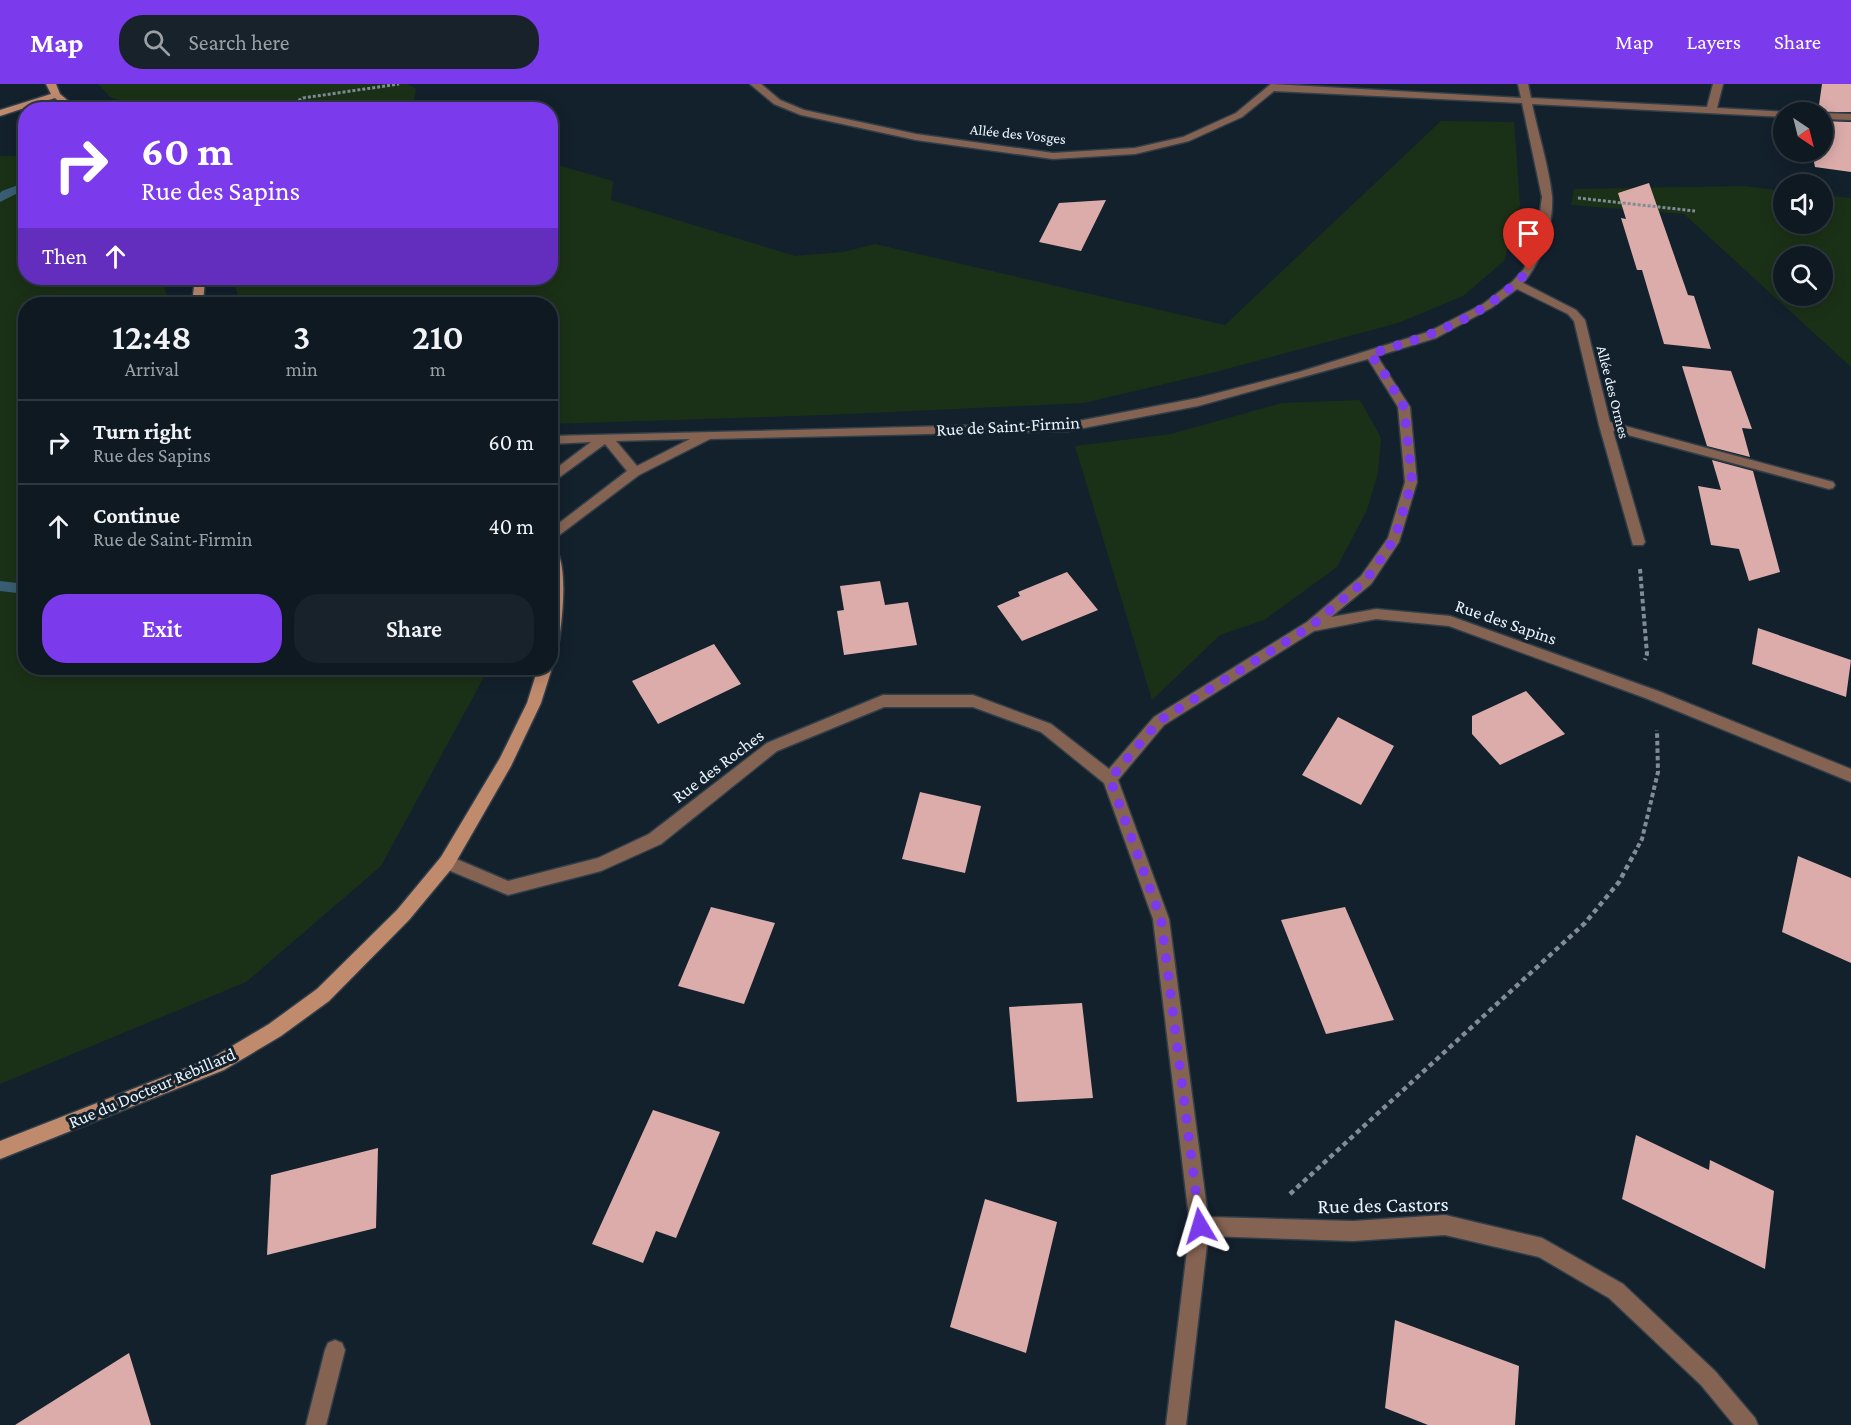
<!DOCTYPE html>
<html lang="en">
<head>
<meta charset="utf-8">
<style>
	:root { --surface:#0e1922; --page:#17222a; --text:#f1f3f6; --muted:#9ba0a5; --line:#2e3840; --accent:#7c3aed }
	body { margin:0; font-family:"Crimson Pro",serif; background:var(--page); color:var(--text); height:100vh; display:flex; flex-direction:column; font-size:22px; white-space:nowrap }
	* { box-sizing:border-box; margin:0 }
	p { font-size:20px; color:var(--muted) }
	.icon { flex:none; width:33px; height:33px; fill:none; stroke:currentColor; stroke-width:2; stroke-linecap:round; stroke-linejoin:round }
	.map { position:relative; flex:1; overflow:hidden }
	.sheet { position:absolute; left:18px; top:213px; width:540px; height:378px; display:flex; flex-direction:column; background:var(--surface); border-radius:24px; box-shadow:0 3px 15px #0003,0 0 0 2px var(--line) }
	.sheet>* { flex:none }
	.hud { position:absolute; left:18px; top:18px; width:540px; height:183px; border-radius:24px; box-shadow:0 3px 15px #0003,0 0 0 2px var(--line); background:#7c3aed; color:#fff; overflow:hidden }
	.needle { width:39px; rotate:145deg }
	.controls { position:absolute; left:1773px; top:18px; display:grid; gap:12px }
	.controls a { display:grid; place-items:center; width:60px; height:60px; border-radius:50%; background:var(--surface); box-shadow:0 3px 15px #0003,0 0 0 2px var(--line); font-size:30px }
	.pin { position:absolute; display:grid; place-items:center; width:51px; height:51px; color:#fff; margin:-62px -26px; border-radius:50% 50% 50% 0; rotate:-45deg; box-shadow:0 0 6px #0007 }
	.pin .icon { rotate:45deg }
	.me { position:absolute; width:66px; margin:-33px; rotate:353deg; stroke-linejoin:round; filter:drop-shadow(0 0 4px #0008) }
	.turn { display:flex; align-items:center; gap:21px; height:126px; padding:0 24px; font-size:27px }
	.turn .icon { width:78px; height:78px; stroke-width:2.5 }
	.turn b { display:block; font-size:42px; line-height:51px }
	.then { display:flex; align-items:center; height:57px; padding:0 24px; background:#0003; gap:12px; font-size:22px }
	.eta { display:flex; justify-content:space-evenly; align-items:center; height:102px; text-align:center }
	.eta b { font-size:36px; font-weight:600; line-height:42px }
	.action { display:flex; gap:12px; margin-top:auto; padding:12px 24px }
	.action a { flex:1; height:69px; border-radius:24px; background:var(--accent); color:#fff; font-size:24px; font-weight:600; line-height:69px; text-align:center }
	.action a+a { background:var(--page); color:var(--text) }
	ul { padding:0; list-style:none }
	li { display:flex; align-items:center; gap:18px; height:84px; padding:0 24px; border-top:2px solid var(--line) }
	li div { flex:1 }
	li b { display:block; font-size:22px }
	li em { font-style:normal }
	header { display:flex; align-items:center; gap:36px; box-sizing:border-box; height:84px; padding:0 30px; background:var(--accent); color:#fff }
	header strong { font-size:28px }
	nav { display:flex; gap:33px; margin-inline-start:auto; font-size:21px }
	.search { width:420px; height:54px; background:var(--page); display:flex; align-items:center; gap:15px; box-sizing:border-box; padding:0 21px; border-radius:24px; color:var(--muted); font-size:22px }
	.map>svg:first-child { display:block }
	.green { fill:#1b3117; fill-rule:evenodd }
	.lines { fill:none; stroke-linecap:round; stroke-linejoin:round }
	.stream { fill:#395e73; fill-rule:evenodd }
	.building { fill:#dbacaa }
	.street-casing { stroke:#313f4a; stroke-width:3 }
	.secondary-casing { stroke:#313f4a; stroke-width:3 }
	.path-far2 { stroke:#808c96; stroke-width:3; stroke-dasharray:3 2; stroke-linecap:butt }
	.path-far1 { stroke:#808c96; stroke-width:4; stroke-dasharray:4.5 3; stroke-linecap:butt }
	.path { stroke:#808c96; stroke-width:4.5; stroke-dasharray:5 4; stroke-linecap:butt }
	.street { fill:#856352; fill-rule:evenodd }
	.secondary { fill:#c08a6d; fill-rule:evenodd }
	.route { stroke:#7c3aed; stroke-width:10; stroke-dasharray:0 18 }
	.labels { text-anchor:middle; dominant-baseline:central; stroke-width:6; stroke-linejoin:round; paint-order:stroke }
	.far-street-label { font-size:15px; fill:#eaf4fc; stroke:#13212d }
	.street-label { font-size:18px; fill:#eaf4fc; stroke:#13212d }
	.near-street-label { font-size:21px; fill:#eaf4fc; stroke:#13212d }
</style>
</head>
<body>
<header>
<strong>Map</strong>
<div class="search"><svg class="icon" aria-label="search" viewBox="0 0 24 24"><circle cx="10" cy="10" r="6"/><path d="M15 15l6 6"/></svg>Search here</div>
<nav><a>Map</a><a>Layers</a><a>Share</a></nav>
</header>
<div class="map">
<svg width="1851" height="1341" viewBox="0 0 1851 1341">
	<rect width="100%" height="100%" fill="#13212d"/>
	<path class="green" d="M 98,0 L 407,0 L 416,5 L 413,21 L 423,25 L 146,25 L 110,13 Z
		M 1441,37 L 1514,38 L 1520,121 L 1504,177 L 1463,212 L 1398,239 L 1215,288 L 1084,319 L 826,331 L 551,340 L 550,220 L 240,220 L 233,194 L 550,194 L 551,79 L 613,97 L 611,116 L 795,172 L 843,168 L 875,160 L 1225,241 Z
		M 0,72 L 25,72 L 26,194 L 162,194 L 169,220 L 26,220 L 26,584 L 483,584 L 484,593 L 381,782 L 246,898 L 0,1000 Z
		M 1744,102 L 1783,107 L 1784,140 L 1822,140 L 1823,111 L 1851,114 L 1851,283 L 1684,130 L 1571,121 L 1574,105 ZM 1784,172 L 1822,172 L 1822,212 L 1784,212 Z
		M 1360,316 L 1381,354 L 1378,389 L 1367,426 L 1337,483 L 1264,536 L 1220,551 L 1152,616 L 1075,362 L 1171,350 L 1282,319 Z"/>
	<g class="lines">
		<path class="stream" d="M 26,98 L 26,105 L 0,118 L 0,109 L 2,107 Z
			M 0,497 L 26,500 L 26,510 L 0,507 Z"/>
	</g>
	<path class="building" d="M 1822,0 L 1851,0 L 1851,28 L 1818,28 Z
		M 1822,37 L 1851,38 L 1851,88 L 1815,83 L 1812,68 L 1822,68 Z
		M 1649,99 L 1688,211 L 1694,212 L 1711,265 L 1664,260 L 1642,186 L 1637,186 L 1621,134 L 1626,135 L 1618,109 Z
		M 1106,116 L 1081,167 L 1039,158 L 1059,119 Z
		M 1682,282 L 1731,287 L 1752,345 L 1742,344 L 1750,373 L 1707,362 Z
		M 1712,376 L 1753,387 L 1780,488 L 1749,497 L 1739,465 L 1711,461 L 1698,402 L 1721,406 Z
		M 1067,488 L 1098,526 L 1022,557 L 997,522 L 1020,512 L 1018,508 Z
		M 880,497 L 885,521 L 908,518 L 917,561 L 844,571 L 837,527 L 844,526 L 840,502 Z
		M 1758,544 L 1851,576 L 1846,613 L 1752,580 Z
		M 714,560 L 741,600 L 658,640 L 632,597 Z
		M 1526,607 L 1565,650 L 1500,681 L 1472,650 L 1472,632 Z
		M 1338,633 L 1394,662 L 1361,721 L 1302,691 Z
		M 920,708 L 981,722 L 965,789 L 902,775 Z
		M 1798,772 L 1851,794 L 1851,879 L 1782,848 Z
		M 711,823 L 775,839 L 744,920 L 678,902 Z
		M 1345,823 L 1394,936 L 1326,950 L 1281,836 Z
		M 1082,919 L 1093,1014 L 1017,1018 L 1009,923 Z
		M 653,1026 L 720,1048 L 676,1154 L 656,1147 L 643,1179 L 592,1160 Z
		M 1636,1051 L 1709,1086 L 1710,1076 L 1774,1107 L 1765,1185 L 1622,1115 Z
		M 378,1064 L 376,1144 L 267,1171 L 271,1091 Z
		M 985,1115 L 1057,1138 L 1026,1269 L 950,1243 Z
		M 1395,1236 L 1519,1282 L 1515,1341 L 1428,1341 L 1385,1324 Z
		M 129,1269 L 151,1341 L 15,1341 Z"/>
	<g class="lines">
		<g class="street-casing">
			<path id="street" d="M 750,0 L 761,0 L 780,16 L 804,26 L 916,50 L 1053,69 L 1135,64 L 1183,53 L 1236,29 L 1271,0 L 1521,14 L 1518,0 L 1528,0 L 1531,14 L 1707,23 L 1713,0 L 1723,0 L 1717,24 L 1787,28 L 1784,28 L 1784,33 L 1532,20 C 1538,49 1549,83 1552,112 C 1554,139 1541,180 1523,199 L 1576,226 L 1585,236 L 1610,338 L 1833,398 L 1835,401 L 1833,404 L 1829,405 L 1613,347 L 1645,458 L 1643,461 L 1633,461 L 1599,341 L 1574,237 L 1568,230 L 1517,205 L 1491,224 L 1436,254 L 1377,272 L 1410,323 L 1417,398 L 1399,458 L 1371,500 L 1331,533 L 1376,525 L 1450,532 L 1658,607 L 1851,685 L 1851,698 L 1648,615 L 1449,542 L 1376,535 L 1314,547 L 1164,641 L 1118,696 L 1169,835 L 1208,1133 L 1353,1137 L 1445,1131 L 1542,1154 L 1623,1200 L 1715,1287 L 1755,1334 L 1758,1341 L 1734,1341 L 1701,1301 L 1609,1214 L 1539,1173 L 1445,1151 L 1353,1157 L 1208,1152 L 1186,1341 L 1166,1341 L 1190,1142 L 1153,835 L 1104,699 L 1041,648 L 973,623 L 884,623 L 777,667 L 661,760 L 601,787 L 508,811 L 441,783 L 439,778 L 441,773 L 447,771 L 508,797 L 598,774 L 649,750 L 767,659 L 883,611 L 973,611 L 1051,640 L 1109,685 L 1154,633 L 1307,538 L 1361,492 L 1388,454 L 1405,398 L 1398,323 L 1368,275 L 1198,322 L 1068,347 L 710,355 L 639,391 L 550,458 L 550,446 L 627,387 L 605,360 L 550,400 L 550,389 L 591,358 L 550,360 L 550,352 L 1068,339 L 1198,314 L 1299,288 L 1428,248 L 1483,220 L 1512,198 L 1524,185 L 1537,150 L 1542,113 L 1522,19 L 1274,7 L 1242,33 L 1189,57 L 1135,70 L 1053,75 L 916,56 L 801,31 L 774,20 ZM 690,355 L 637,382 L 616,357 Z
				M 1822,29 L 1851,30 L 1851,36 L 1822,35 Z
				M 335,1256 L 342,1259 L 345,1266 L 326,1341 L 306,1341 L 325,1266 L 328,1259 Z"/>
		</g>
		<g class="secondary-casing">
			<path id="secondary" d="M 46,0 L 56,0 L 60,10 L 79,26 L 68,26 L 55,14 L 0,32 L 0,26 L 51,10 Z
				M 195,194 L 205,194 L 203,220 L 192,220 Z
				M 550,461 C 572,469 561,548 557,567 L 550,572 Z
				M 550,581 L 552,584 L 541,619 L 511,682 L 453,783 L 409,836 L 329,917 L 281,952 L 224,986 L 0,1075 L 0,1057 L 212,974 L 269,940 L 317,905 L 397,826 L 441,773 L 500,674 L 527,619 L 538,584 L 550,584 Z"/>
		</g>
		<path class="path-far2" d="M 281,26 L 303,14 L 399,0
			M 1578,114 L 1695,127"/>
		<path class="path-far1" d="M 1640,485 L 1647,570 L 1645,576
			M 1634,770 L 1642,755 L 1658,688 L 1657,646"/>
		<path class="path" d="M 1290,1110 L 1585,839 L 1619,798 L 1635,768"/>
		<use href="#street" class="street"/>
		<use href="#secondary" class="secondary"/>
	</g>
	<g class="lines">
		<path class="route" d="M 1200,1142 L 1161,835 L 1110,695 L 1159,637 L 1311,542 L 1366,496 L 1395,454 L 1412,398 L 1404,323 L 1381,284 L 1370,270 C 1431,252 1484,234 1529,186"/>
	</g>
	<g class="labels">
		<g class="far-street-label">
			<text transform="translate(1018 50) rotate(6)">Allée des Vosges</text>
			<text transform="translate(1613 308) rotate(76)">Allée des Ormes</text>
		</g>
		<g class="street-label">
			<text transform="translate(1008 342) rotate(-3)">Rue de Saint-Firmin</text>
			<text transform="translate(1506 538) rotate(19)">Rue des Sapins</text>
			<text transform="translate(718 682) rotate(-37)">Rue des Roches</text>
			<text transform="translate(152 1004) rotate(-23)">Rue du Docteur Rebillard</text>
		</g>
		<g class="near-street-label">
			<text transform="translate(1383 1121) rotate(-1)">Rue des Castors</text>
		</g>
	</g>
</svg>
<div class="controls">
<a><svg class="needle" viewBox="-14 -14 28 28"><path d="M0-13l5 13h-10z" fill="#e53935"/><path d="M0 13l5-13h-10z" fill="#9ba0a5"/></svg></a>
<a><svg class="icon" aria-label="sound" viewBox="0 0 24 24"><path d="M4 9h4l5-4v14l-5-4H4zM17 9q2 3 0 6"/></svg></a>
<a><svg class="icon" aria-label="search" viewBox="0 0 24 24"><circle cx="10" cy="10" r="6"/><path d="M15 15l6 6"/></svg></a>
</div>
<div class="pin" style="left:1529px;top:186px;background:#d93025"><svg class="icon" aria-label="arrive" viewBox="0 0 24 24"><path d="M6 21V4h12l-3 4 3 4H6"/></svg></div>
<svg class="me" style="left:1200px;top:1142px" viewBox="-20 -20 40 40"><path d="M0-17L14 15 0 8-14 15z" fill="#7c3aed" stroke="#fff" stroke-width="4"/></svg>
<div class="hud">
<div class="turn"><svg class="icon" aria-label="right" viewBox="0 0 24 24"><path d="M7 20v-9h11M14 6l5 5-5 5"/></svg><div><b>60 m</b>Rue des Sapins</div></div>
<div class="then">Then<svg class="icon" aria-label="ahead" viewBox="0 0 24 24"><path d="M12 20V5M6 11l6-6 6 6"/></svg></div>
</div>
<section class="sheet">
<div class="eta">
<div><b>12:48</b><p>Arrival</p></div>
<div><b>3</b><p>min</p></div>
<div><b>210</b><p>m</p></div>
</div>
<ul>
<li><svg class="icon" aria-label="right" viewBox="0 0 24 24"><path d="M7 20v-9h11M14 6l5 5-5 5"/></svg><div><b>Turn right</b><p>Rue des Sapins</p></div><em>60 m</em></li>
<li><svg class="icon" aria-label="ahead" viewBox="0 0 24 24"><path d="M12 20V5M6 11l6-6 6 6"/></svg><div><b>Continue</b><p>Rue de Saint-Firmin</p></div><em>40 m</em></li>
</ul>
<div class="action"><a>Exit</a><a>Share</a></div>
</section>
</div>
</body>
</html>
